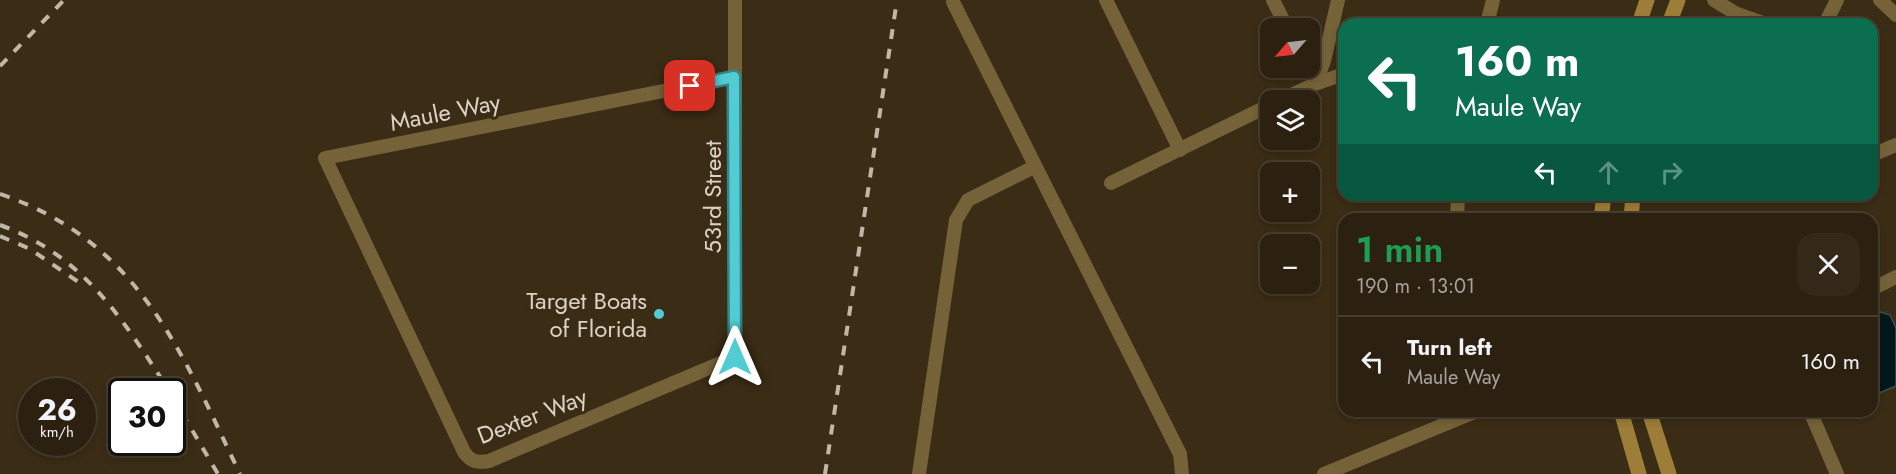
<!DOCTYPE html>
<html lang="en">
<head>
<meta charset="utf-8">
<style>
	:root { --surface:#2c2110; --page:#342919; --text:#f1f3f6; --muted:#a6a39f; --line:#483e30 }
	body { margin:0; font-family:Jost,sans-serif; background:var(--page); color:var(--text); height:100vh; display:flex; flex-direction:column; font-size:22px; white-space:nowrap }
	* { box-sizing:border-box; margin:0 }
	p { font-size:20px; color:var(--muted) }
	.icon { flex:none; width:33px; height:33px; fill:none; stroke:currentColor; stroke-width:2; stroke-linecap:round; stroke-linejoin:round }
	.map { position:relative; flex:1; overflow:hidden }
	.drawer { position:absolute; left:1338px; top:213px; width:540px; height:204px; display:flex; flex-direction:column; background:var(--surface); border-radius:18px; box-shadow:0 3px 9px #0003,0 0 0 2px var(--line) }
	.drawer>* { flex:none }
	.guide { position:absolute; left:1338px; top:18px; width:540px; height:183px; border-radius:18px; box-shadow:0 3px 9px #0003,0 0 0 2px var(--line); background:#0b6e4f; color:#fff; overflow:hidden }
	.needle { width:39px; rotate:242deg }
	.fabs { position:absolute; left:1260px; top:18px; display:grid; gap:12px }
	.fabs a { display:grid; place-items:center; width:60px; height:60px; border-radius:12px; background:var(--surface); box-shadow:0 3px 9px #0003,0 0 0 2px var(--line); font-size:30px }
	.speed { position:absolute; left:18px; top:378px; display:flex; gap:12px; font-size:30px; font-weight:700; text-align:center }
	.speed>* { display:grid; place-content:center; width:78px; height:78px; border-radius:50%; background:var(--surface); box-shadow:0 3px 9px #0003,0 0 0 2px var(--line); line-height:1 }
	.speed small { font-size:15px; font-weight:400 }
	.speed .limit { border:3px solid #111; border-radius:9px; background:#fff; color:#111 }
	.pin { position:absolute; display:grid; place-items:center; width:51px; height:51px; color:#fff; margin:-26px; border-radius:12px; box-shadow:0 3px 9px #0006 }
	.me { position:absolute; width:66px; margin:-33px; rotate:0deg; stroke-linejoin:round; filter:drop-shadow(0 0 4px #0008) }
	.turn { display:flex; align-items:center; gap:21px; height:126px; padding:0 18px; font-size:27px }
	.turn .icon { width:78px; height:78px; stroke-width:2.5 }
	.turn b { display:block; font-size:42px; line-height:51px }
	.lanes { display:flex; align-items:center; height:57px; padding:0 18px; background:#0003; justify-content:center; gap:30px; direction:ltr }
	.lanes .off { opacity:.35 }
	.round { display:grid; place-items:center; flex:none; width:63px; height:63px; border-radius:18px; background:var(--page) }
	.headline { display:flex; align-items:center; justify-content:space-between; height:102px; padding:0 18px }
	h1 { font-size:36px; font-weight:600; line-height:45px; color:#1e9e55 }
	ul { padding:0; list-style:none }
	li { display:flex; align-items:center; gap:18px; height:90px; padding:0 18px; border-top:2px solid var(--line) }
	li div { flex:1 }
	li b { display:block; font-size:22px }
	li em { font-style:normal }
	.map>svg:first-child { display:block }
	.water { fill:#00171a; stroke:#424f4e; stroke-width:1.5 }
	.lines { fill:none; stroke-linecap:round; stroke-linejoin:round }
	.minor { stroke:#756238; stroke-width:14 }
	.secondary { stroke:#9d7e38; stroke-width:15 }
	.rail { stroke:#c1b7a9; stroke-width:4; stroke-dasharray:10 10; stroke-linecap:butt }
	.route-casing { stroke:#358589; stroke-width:15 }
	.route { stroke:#51ccd3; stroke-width:10 }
	.poi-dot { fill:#51ccd3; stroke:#3a2c15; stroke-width:2 }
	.labels { text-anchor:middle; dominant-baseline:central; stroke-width:6; stroke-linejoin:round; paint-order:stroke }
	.street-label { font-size:24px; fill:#dcd3c6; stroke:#3a2c15 }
	.poi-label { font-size:24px; fill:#dcd3c6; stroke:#3a2c15; text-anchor:end }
</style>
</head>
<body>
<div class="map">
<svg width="1896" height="474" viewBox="0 0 1896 474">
	<rect width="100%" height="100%" fill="#3a2c15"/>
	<path class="water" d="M 1880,312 L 1890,315 L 1896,328 L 1896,386 L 1872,396 L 1872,316 Z"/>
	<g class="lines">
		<path class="minor" d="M 1106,0 L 1180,150
			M 1273,0 L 1287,28
			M 1714,0 L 1735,13 L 1766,24
			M 1880,0 L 1896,15
			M 953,2 L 1180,454 L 1182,474
			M 1487,24 L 1493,0
			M 1825,24 L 1837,0
			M 734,77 L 325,158 L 464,452 C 471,462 477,463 489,461 L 735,357 L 735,0
			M 1315,84 L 1324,61 L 1338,0
			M 1280,100 L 1315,84 L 1344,74
			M 1872,155 L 1896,145
			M 1111,183 L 1270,105
			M 1457,219 L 1458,195
			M 1872,289 L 1896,277
			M 1810,411 L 1837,474
			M 919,474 L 956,220 L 968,200 L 1034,167
			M 1324,474 L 1477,411"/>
		<path class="secondary" d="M 1639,24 L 1647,0
			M 1669,24 L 1678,0
			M 1601,219 L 1604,195
			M 1631,219 L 1633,195
			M 1621,411 L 1639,474
			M 1649,411 L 1669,474"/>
		<path class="rail" d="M 0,66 L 64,0
			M 0,194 C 139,241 182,353 240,474
			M 0,225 C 85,256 123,320 170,392
			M 0,236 L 30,249 L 80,283
			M 172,396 L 218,474
			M 825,474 L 897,0"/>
	</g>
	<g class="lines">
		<g class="route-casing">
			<path id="route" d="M 690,86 L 734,77 L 735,357"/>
		</g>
		<use href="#route" class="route"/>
	</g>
	<circle class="poi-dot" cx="659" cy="314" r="6"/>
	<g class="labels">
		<g class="street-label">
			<text transform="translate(445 112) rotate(-11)">Maule Way</text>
			<text transform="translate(712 197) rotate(-90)">53rd Street</text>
			<text transform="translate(532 416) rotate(-21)">Dexter Way</text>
		</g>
		<g class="poi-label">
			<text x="647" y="300">Target Boats<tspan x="647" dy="28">of Florida</tspan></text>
		</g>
	</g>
</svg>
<div class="fabs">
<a><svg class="needle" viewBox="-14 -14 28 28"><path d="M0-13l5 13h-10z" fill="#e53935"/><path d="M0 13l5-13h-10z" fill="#a6a39f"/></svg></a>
<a><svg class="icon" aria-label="layers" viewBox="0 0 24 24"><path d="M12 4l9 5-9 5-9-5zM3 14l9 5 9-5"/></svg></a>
<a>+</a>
<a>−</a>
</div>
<div class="speed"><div>26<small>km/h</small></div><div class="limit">30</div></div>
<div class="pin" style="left:690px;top:86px;background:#d93025"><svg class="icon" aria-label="arrive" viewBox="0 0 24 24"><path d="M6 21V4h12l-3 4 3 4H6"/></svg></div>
<svg class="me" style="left:735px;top:357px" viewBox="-20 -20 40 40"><path d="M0-17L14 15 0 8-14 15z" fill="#51ccd3" stroke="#fff" stroke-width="4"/></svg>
<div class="guide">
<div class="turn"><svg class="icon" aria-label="left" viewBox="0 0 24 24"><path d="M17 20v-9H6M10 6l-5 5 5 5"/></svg><div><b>160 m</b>Maule Way</div></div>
<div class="lanes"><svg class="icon" aria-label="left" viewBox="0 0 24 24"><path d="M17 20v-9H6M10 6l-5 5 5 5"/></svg><svg class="icon off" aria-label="ahead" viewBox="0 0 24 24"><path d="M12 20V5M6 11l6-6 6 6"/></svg><svg class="icon off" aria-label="right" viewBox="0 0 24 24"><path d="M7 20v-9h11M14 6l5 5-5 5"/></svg></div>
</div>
<section class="drawer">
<div class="headline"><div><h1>1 min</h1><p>190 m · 13:01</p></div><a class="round"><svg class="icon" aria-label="close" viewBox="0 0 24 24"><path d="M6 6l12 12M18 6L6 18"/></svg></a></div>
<ul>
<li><svg class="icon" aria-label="left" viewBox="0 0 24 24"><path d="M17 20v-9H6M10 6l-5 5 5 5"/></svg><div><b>Turn left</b><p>Maule Way</p></div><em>160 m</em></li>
</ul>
</section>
</div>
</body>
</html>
